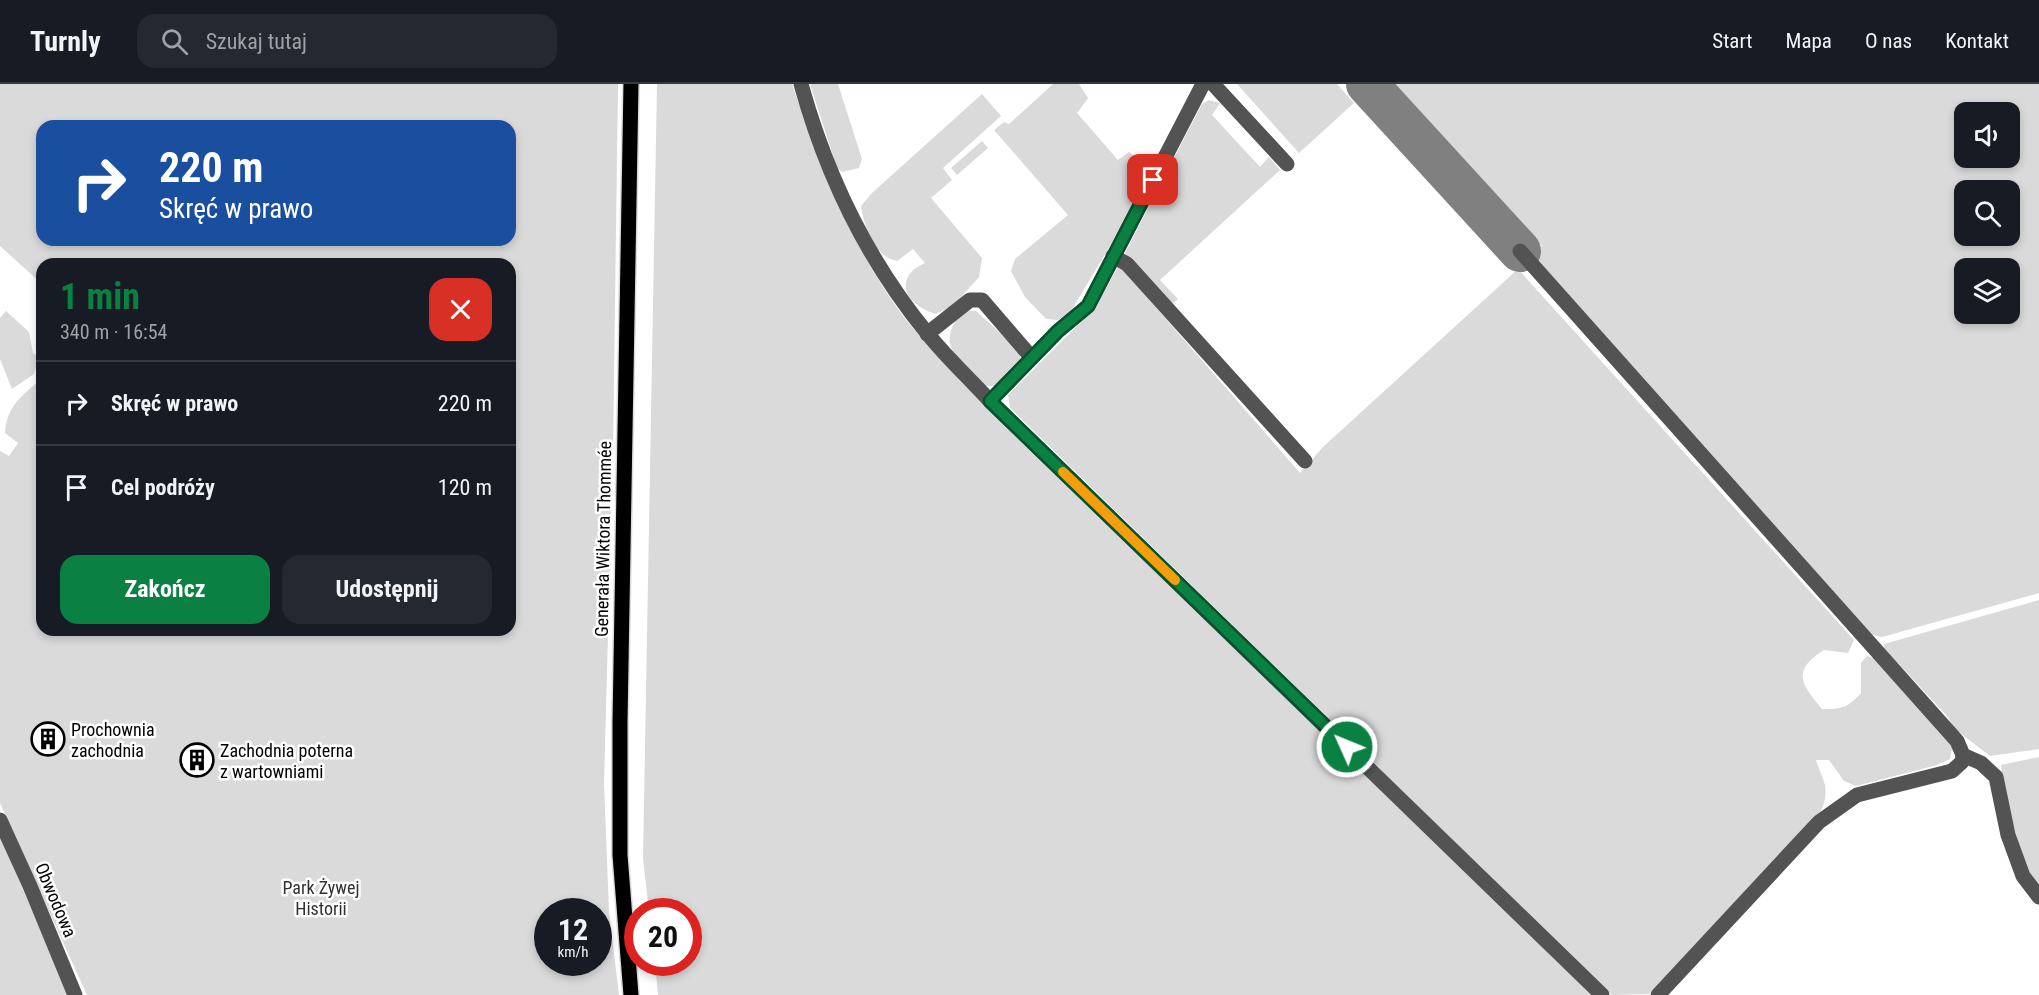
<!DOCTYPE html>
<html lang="pl">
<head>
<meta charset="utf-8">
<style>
	:root { --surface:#171b24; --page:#242831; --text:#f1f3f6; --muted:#9ea1a6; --line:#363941; --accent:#0b8043 }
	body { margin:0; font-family:"Roboto Condensed",sans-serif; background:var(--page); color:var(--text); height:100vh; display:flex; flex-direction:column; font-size:22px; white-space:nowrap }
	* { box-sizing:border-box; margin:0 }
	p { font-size:20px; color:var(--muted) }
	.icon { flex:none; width:33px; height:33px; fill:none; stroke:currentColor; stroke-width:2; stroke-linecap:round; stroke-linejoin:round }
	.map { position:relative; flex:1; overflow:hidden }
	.details { position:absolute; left:36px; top:174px; width:480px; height:378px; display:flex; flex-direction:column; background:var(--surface); border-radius:18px; box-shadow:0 3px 9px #0003 }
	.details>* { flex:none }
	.banner { position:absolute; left:36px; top:36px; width:480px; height:126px; border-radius:18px; box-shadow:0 3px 9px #0003; background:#1a4fa0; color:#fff; overflow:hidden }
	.tools { position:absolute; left:1954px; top:18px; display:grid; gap:12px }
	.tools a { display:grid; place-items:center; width:66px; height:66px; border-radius:12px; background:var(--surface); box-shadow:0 3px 9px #0003; font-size:30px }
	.speed { position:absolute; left:534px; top:814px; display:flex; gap:12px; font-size:30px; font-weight:700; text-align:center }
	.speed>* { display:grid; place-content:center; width:78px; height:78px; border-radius:50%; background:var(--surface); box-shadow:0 3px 9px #0003; line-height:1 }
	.speed small { font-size:15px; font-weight:400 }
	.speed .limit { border:9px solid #d22; background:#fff; color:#111 }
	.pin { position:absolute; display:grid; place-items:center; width:51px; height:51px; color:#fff; margin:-26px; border-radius:12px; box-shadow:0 3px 9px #0006 }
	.me { position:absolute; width:66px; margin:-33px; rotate:314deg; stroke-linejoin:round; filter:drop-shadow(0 0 4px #0008) }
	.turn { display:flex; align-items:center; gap:21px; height:126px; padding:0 24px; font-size:27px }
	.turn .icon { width:78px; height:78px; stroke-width:2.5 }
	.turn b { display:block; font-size:42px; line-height:51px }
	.round { display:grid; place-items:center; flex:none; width:63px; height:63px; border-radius:18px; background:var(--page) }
	.headline { display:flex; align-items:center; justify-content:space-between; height:102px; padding:0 24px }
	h1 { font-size:36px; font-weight:700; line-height:45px; color:var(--accent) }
	.button { display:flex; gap:12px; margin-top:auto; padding:12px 24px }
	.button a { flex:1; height:69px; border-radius:18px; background:var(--accent); color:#fff; font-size:24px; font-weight:700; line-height:69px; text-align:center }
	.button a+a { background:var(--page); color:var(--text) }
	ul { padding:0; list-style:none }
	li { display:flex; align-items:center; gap:18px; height:84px; padding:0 24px; border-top:2px solid var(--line) }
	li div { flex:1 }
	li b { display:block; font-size:22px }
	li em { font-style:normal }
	header { display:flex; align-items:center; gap:36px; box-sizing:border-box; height:84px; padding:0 30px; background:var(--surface); border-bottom:2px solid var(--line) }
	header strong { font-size:28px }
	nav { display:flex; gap:33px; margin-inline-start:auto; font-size:21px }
	.search { width:420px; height:54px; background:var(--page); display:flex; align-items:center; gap:15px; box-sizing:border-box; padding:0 21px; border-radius:18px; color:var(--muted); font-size:22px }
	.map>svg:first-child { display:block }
	.green { fill:#dadada; fill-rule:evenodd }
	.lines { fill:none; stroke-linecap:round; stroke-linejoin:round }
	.taxiway { stroke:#808080; stroke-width:42 }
	.major-casing { stroke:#dbdbdb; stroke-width:18 }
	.minor { stroke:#535353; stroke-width:15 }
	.major { stroke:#000; stroke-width:15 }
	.route-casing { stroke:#07532c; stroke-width:15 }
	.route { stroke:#0b8043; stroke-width:10 }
	.slow { stroke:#f59e0b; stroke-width:10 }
	.labels { text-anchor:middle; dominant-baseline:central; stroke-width:5; stroke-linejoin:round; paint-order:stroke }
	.street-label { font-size:18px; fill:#000; stroke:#fff }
	.poi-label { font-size:18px; fill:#000; stroke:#fff; text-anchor:start }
	.park-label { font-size:18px; fill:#313131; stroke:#fff }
</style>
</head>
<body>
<header>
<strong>Turnly</strong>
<div class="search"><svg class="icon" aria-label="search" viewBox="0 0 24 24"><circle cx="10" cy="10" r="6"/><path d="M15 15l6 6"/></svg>Szukaj tutaj</div>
<nav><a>Start</a><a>Mapa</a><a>O nas</a><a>Kontakt</a></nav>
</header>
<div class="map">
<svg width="2039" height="911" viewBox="0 0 2039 911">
	<rect width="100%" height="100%" fill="#fff"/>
	<path class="green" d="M 0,0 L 618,0 L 613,366 L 604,699 L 609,828 L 619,911 L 87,911 L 0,719 L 0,367 L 9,372 L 18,359 L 5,349 C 7,321 22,312 42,294 L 42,546 L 510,546 L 510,180 L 42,180 L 42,200 L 0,162 ZM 42,42 L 510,42 L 510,156 L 42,156 ZM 548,828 L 598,828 L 598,879 L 548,879 Z
		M 657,0 L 792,0 C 819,78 853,166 903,232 C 921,255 942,276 961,298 L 1591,911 L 658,911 L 655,879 L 688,879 L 688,828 L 649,828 L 643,774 Z
		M 810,0 L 838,0 L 862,75 L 859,84 L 842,88 L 837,84 Z
		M 1053,0 L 1079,0 L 1088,14 L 1077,29 L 1118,76 L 1129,68 L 1142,79 L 1147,89 L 1119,147 L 1071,227 L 1058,236 L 1046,235 L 1025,213 L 1011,187 L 1015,175 L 1068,131 L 994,46 L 1004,38 L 1009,40 Z
		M 1237,0 L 1337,0 L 1354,19 L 1299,69 Z
		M 1395,0 L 2039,0 L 2039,509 L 1882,553 L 1868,550 L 1529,174 L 1542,162 ZM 1965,28 L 2010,28 L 2010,74 L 1965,74 ZM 1965,106 L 2010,106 L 2010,152 L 1965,152 ZM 1965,184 L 2010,184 L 2010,230 L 1965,230 Z
		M 982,10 L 1001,32 L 943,84 L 952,96 L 931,114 L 982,174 L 979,193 L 953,222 L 936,230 C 918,225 894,207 912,187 C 915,184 921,181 925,179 L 913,165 L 897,177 C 875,173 864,143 861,122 L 872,109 Z
		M 1209,16 L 1220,19 L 1212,31 L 1260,83 L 1269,73 L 1280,86 L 1160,196 L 1178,215 L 1170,221 L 1125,169 L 1202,20 Z
		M 982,57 L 988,64 L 957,91 L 951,84 Z
		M 1119,181 L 1300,389 L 1323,363 L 1518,185 L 1854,556 L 1848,569 L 1824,566 C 1791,587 1801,600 1822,625 C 1843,625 1847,624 1861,609 L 1861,579 L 1867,572 L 1873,574 L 1943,648 L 1952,664 L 1950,675 L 1937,681 L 1856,702 L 1844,697 L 1829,676 L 1816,676 C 1823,698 1831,703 1821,727 L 1649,910 L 1612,911 L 1010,324 L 1008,311 L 1095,224 Z
		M 963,226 L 976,227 L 1020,267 L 1020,279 L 998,302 L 986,302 C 959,274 933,264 963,226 Z
		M 6,227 L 29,248 L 33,269 L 39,273 L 34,290 L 12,305 L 0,275 L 0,234 Z
		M 2039,516 L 2039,665 L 1990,672 L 1955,645 L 1947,632 L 1898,579 L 1895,579 L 1884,567 L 1884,560 Z
		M 2039,673 L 2039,808 C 2013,772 2006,725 2001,681 Z
		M 0,752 L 68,911 L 0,911 Z"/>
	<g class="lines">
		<path class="taxiway" d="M 1367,0 L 1520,167"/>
		<g class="major-casing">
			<path id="major" d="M 631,0 L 620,638 L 620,771 L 631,911"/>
		</g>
		<path class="minor" d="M 801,0 C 826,90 868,177 927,249 C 946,273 969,294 990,317 L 1602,911
			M 1213,0 L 1287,80
			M 1520,167 L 1957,657 L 1963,671 L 1962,678 L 1952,687 L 1857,711 L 1819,738 L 1658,911
			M 1113,172 L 1127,180 L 1305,377
			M 927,250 L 970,216 L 982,216 L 1032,274
			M 990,317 L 1058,247 L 1088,222 L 1203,0
			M 1963,671 L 1981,679 L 1996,693 L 2008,751 L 2023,792 L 2039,813
			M 0,736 L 30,802 L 75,911"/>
		<use href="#major" class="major"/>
	</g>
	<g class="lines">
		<g class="route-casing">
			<path id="route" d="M 1153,96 L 1088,222 L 1058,247 L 990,317 L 1347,663"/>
		</g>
		<use href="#route" class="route"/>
		<path class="slow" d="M 1063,388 L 1175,496"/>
	</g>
	<defs>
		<g id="building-ring" transform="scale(1.725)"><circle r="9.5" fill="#fff" stroke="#000" stroke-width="1.5"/><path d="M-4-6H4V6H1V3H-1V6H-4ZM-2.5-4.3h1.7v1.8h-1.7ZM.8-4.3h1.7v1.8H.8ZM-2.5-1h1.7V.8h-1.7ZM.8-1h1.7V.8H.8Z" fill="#000"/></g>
	</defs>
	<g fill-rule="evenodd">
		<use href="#building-ring" x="48" y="655"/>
		<use href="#building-ring" x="197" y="676"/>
	</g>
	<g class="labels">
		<g class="street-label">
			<text transform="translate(603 455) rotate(-89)">Generała Wiktora Thommée</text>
			<text transform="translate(56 816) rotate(67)">Obwodowa</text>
		</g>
		<g class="poi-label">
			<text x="71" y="645">Prochownia<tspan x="71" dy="21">zachodnia</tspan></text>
			<text x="220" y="666">Zachodnia poterna<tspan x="220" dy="21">z wartowniami</tspan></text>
		</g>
		<g class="park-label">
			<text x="321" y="803">Park Żywej<tspan x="321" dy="21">Historii</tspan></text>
		</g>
	</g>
</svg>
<div class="tools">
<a><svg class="icon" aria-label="sound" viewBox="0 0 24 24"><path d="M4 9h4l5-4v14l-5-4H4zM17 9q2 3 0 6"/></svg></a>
<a><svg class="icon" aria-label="search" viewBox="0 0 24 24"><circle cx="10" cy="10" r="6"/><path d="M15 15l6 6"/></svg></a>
<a><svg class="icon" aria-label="layers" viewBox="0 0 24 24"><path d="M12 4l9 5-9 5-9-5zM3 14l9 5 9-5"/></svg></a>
</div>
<div class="speed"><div>12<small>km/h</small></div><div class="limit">20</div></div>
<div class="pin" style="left:1153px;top:96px;background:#d93025"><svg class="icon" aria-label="arrive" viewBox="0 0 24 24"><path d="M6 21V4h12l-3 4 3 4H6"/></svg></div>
<svg class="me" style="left:1347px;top:663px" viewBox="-20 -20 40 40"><circle r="17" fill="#0b8043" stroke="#fff" stroke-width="3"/><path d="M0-11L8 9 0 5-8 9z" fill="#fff"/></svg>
<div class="banner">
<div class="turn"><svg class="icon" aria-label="right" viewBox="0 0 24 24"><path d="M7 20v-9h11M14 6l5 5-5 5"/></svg><div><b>220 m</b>Skręć w prawo</div></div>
</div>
<section class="details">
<div class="headline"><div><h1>1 min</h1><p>340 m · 16:54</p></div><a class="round" style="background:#d93025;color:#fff"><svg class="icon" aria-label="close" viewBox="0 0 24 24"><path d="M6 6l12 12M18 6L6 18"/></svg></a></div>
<ul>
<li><svg class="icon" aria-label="right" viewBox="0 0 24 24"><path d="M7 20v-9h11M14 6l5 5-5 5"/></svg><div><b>Skręć w prawo</b></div><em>220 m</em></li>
<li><svg class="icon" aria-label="arrive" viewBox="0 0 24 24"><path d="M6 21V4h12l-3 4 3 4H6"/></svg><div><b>Cel podróży</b></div><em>120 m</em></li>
</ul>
<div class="button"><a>Zakończ</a><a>Udostępnij</a></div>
</section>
</div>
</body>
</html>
